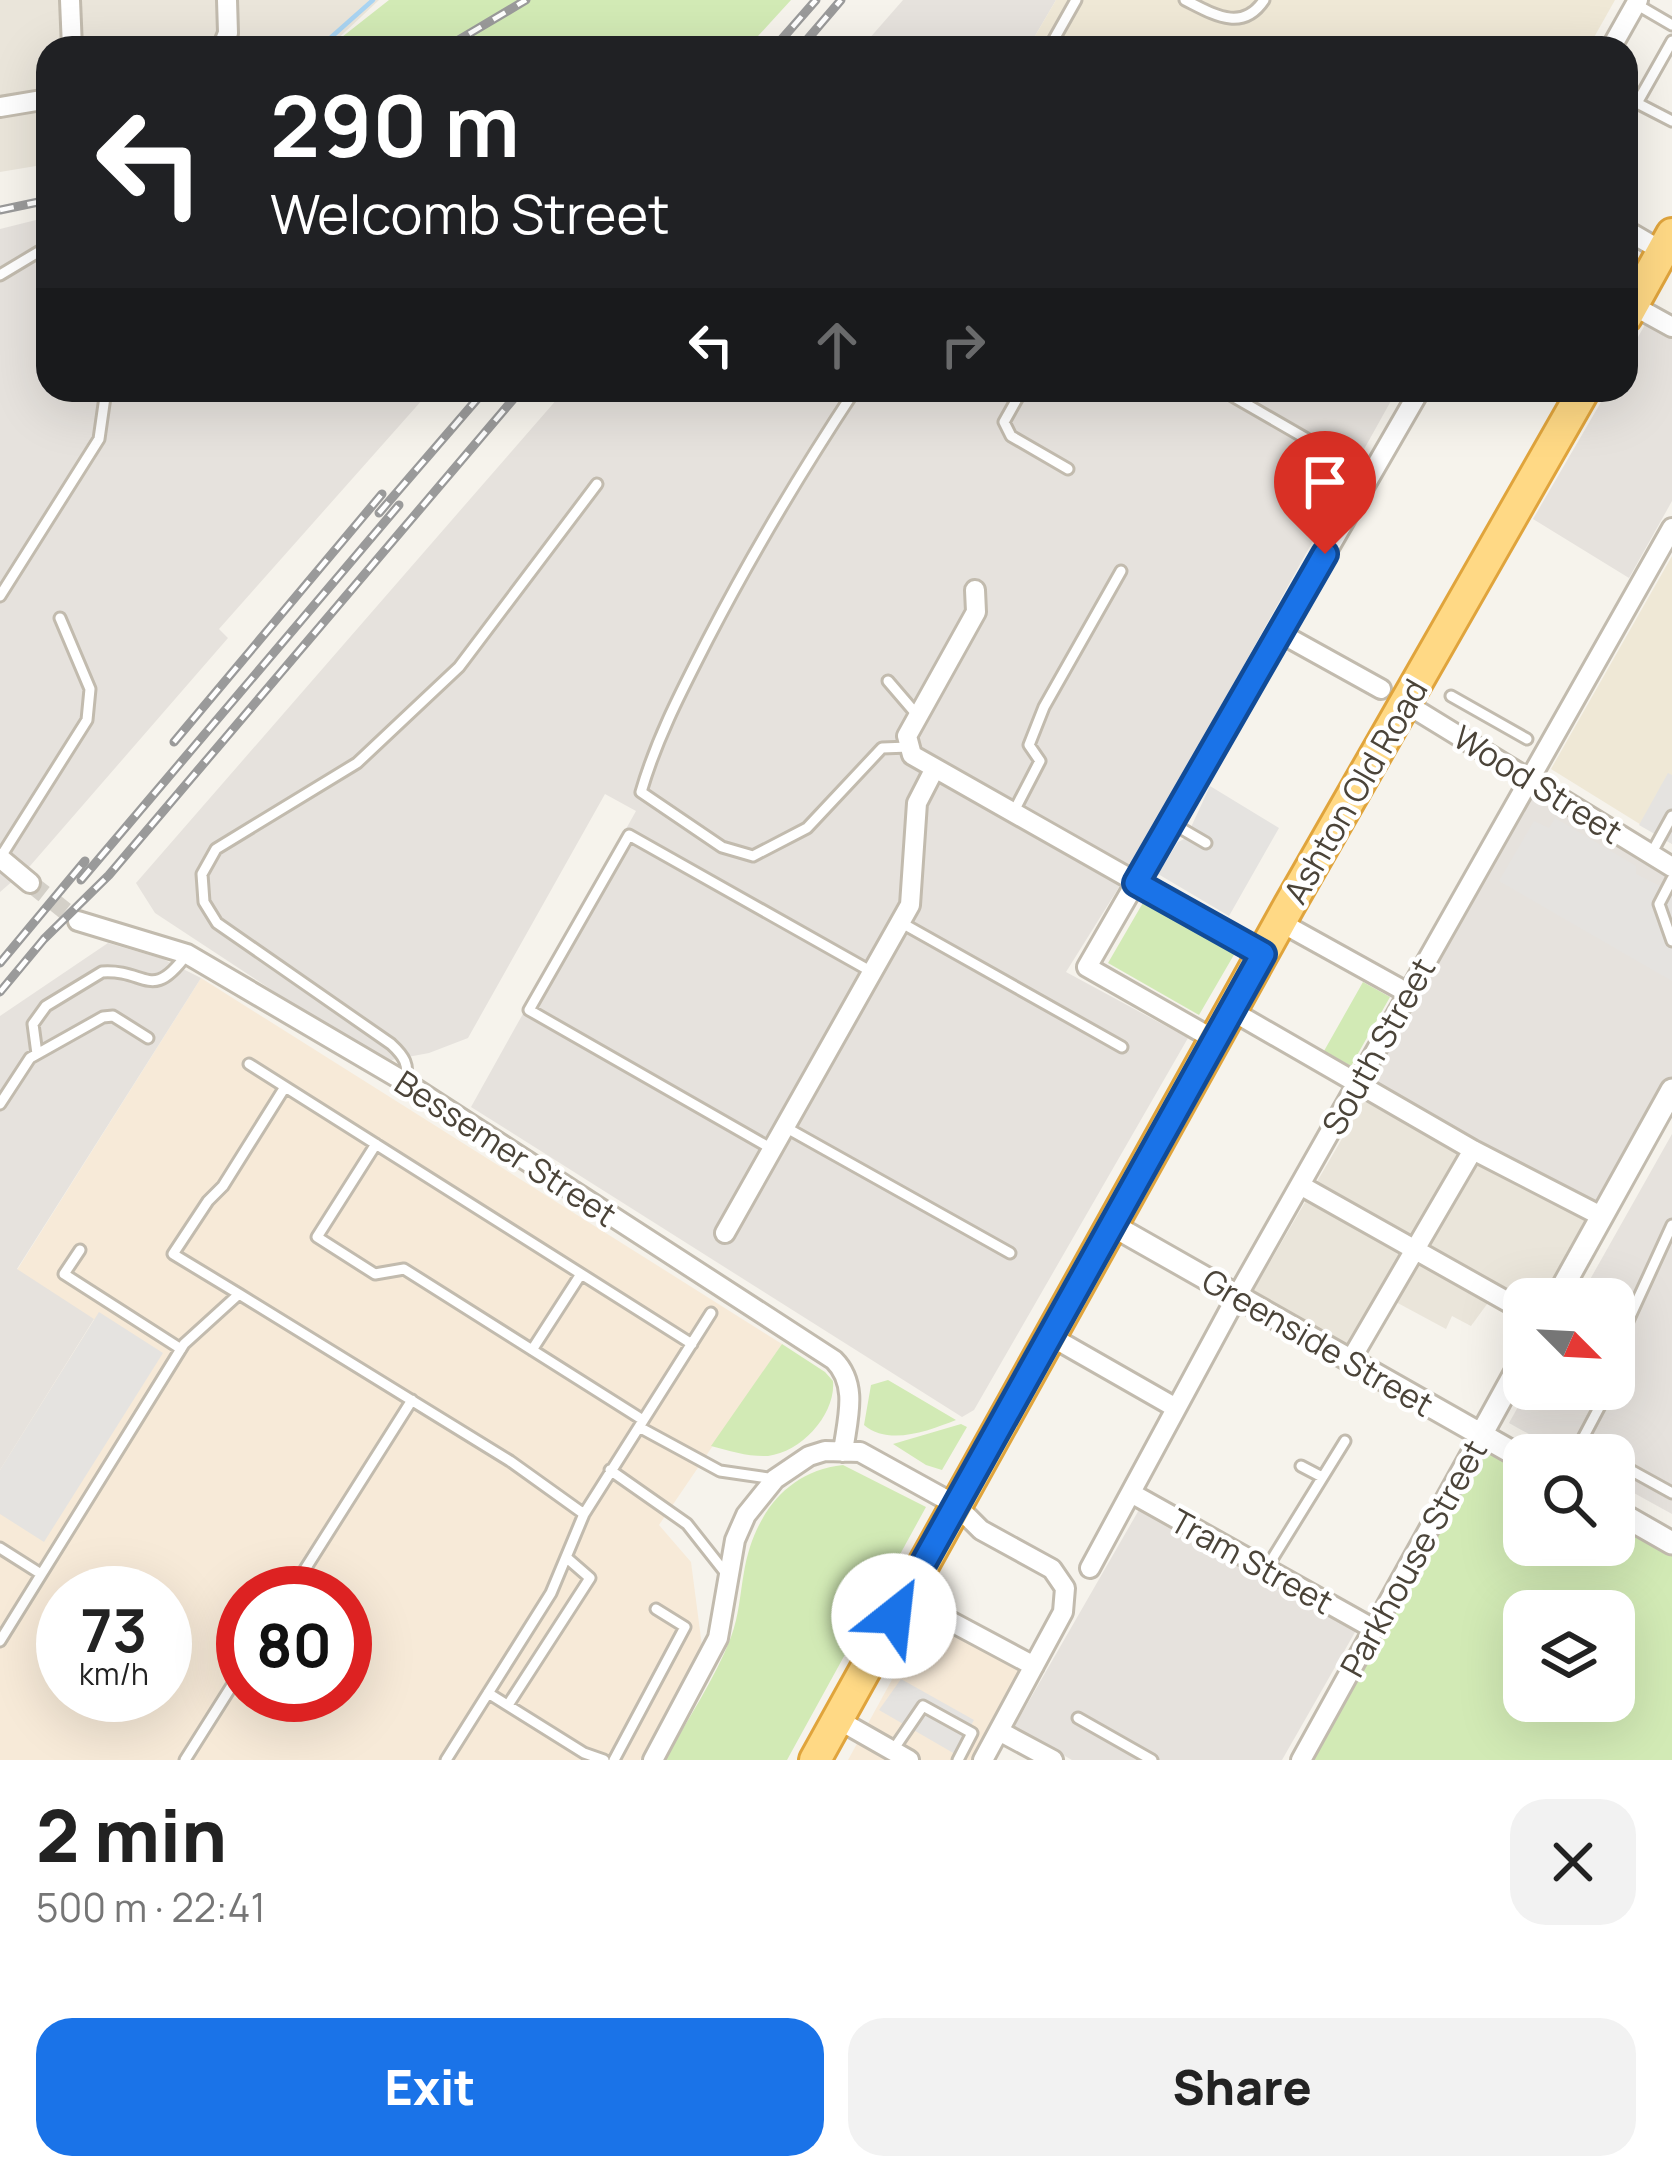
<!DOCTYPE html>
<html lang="en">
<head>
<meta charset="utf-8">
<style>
	:root { --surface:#fff; --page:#f2f2f2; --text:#222; --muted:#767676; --accent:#1a73e8 }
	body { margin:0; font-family:Manrope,sans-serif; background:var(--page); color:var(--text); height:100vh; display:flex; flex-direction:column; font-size:45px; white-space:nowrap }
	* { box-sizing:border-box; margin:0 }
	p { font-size:39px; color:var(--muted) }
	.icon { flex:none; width:66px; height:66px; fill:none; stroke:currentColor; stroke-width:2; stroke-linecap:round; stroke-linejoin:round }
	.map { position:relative; height:1760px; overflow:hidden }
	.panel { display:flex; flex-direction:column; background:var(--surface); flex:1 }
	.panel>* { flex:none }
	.banner { position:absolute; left:36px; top:36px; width:1602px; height:366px; border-radius:36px; box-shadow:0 12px 48px #0002; background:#202124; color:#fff; overflow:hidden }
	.needle { width:78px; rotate:114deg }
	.buttons { position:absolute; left:1503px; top:1278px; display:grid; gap:24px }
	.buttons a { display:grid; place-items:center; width:132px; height:132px; border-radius:24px; background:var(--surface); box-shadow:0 12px 48px #0002; font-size:60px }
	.speed { position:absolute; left:36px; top:1566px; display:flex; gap:24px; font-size:60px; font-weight:700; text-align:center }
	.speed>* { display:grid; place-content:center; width:156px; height:156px; border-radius:50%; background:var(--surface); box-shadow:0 12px 48px #0002; line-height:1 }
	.speed small { font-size:30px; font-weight:400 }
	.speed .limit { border:18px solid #d22; background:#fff; color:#111 }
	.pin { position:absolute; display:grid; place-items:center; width:102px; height:102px; color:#fff; margin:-123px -51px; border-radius:50% 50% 50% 0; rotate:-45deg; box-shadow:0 0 12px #0007 }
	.pin .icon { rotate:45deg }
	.me { position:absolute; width:132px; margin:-66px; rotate:29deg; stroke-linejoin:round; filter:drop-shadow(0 0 9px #0008) }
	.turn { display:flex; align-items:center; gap:42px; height:252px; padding:0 36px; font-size:54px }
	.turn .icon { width:156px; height:156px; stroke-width:2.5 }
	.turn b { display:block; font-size:84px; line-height:102px }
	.lanes { display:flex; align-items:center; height:114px; padding:0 36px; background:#0003; justify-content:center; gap:60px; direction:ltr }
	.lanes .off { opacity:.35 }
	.round { display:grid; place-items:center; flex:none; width:126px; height:126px; border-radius:36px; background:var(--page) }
	.overview { display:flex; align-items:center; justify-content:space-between; height:204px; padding:0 36px }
	h1 { font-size:72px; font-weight:800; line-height:90px }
	.action { display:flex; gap:24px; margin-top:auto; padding:24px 36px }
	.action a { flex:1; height:138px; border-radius:36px; background:var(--accent); color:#fff; font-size:48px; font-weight:800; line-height:138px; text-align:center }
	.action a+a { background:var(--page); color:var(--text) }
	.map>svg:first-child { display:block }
	.residential { fill:#eae5da }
	.commercial { fill:#f7ead8; fill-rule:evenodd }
	.industrial { fill:#e6e2dd }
	.education { fill:#efe8d6 }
	.green { fill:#d2eab5; fill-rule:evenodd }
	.parking { fill:#e5e3e0 }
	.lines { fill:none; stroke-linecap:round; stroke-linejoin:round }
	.stream { stroke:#a9d4f2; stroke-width:4.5 }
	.minor-tunnel { stroke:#d4d0c8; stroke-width:18; stroke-dasharray:18 9; stroke-linecap:butt }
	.service-casing { stroke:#c2bbae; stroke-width:15 }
	.minor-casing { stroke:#c2bbae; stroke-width:24 }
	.tertiary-casing { stroke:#c2bbae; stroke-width:27 }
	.trunk-casing { stroke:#e0a43c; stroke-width:36 }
	.service { stroke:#fff; stroke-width:9 }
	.minor { stroke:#fff; stroke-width:18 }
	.tertiary { stroke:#fff; stroke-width:21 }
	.trunk { stroke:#ffd985; stroke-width:30 }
	.rail-casing { stroke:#9a9a9a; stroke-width:9 }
	.rail { stroke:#fff; stroke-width:4.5; stroke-dasharray:14; stroke-linecap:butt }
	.route-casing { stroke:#114b97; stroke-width:30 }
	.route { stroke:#1a73e8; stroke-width:21 }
	.labels { text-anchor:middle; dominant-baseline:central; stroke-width:9; stroke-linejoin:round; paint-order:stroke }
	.street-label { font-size:33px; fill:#4b4439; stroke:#fff }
</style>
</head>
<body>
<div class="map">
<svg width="1672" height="1760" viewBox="0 0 1672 1760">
	<rect width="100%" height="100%" fill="#f6f3ec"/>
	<path class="residential" d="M 0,0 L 379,0 L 328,48 L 48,48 L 48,164 L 0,172 Z
		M 1364,1101 L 1587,1222 L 1542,1299 L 1524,1299 L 1524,1320 L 1490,1300 L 1471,1326 L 1452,1316 L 1446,1329 L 1394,1301 L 1361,1355 L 1252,1293 Z"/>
	<path class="commercial" d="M 201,978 L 782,1344 L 659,1525 L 691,1562 L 702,1646 L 640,1760 L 0,1760 L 0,1470 L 94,1320 L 17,1270 ZM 63,1593 L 165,1593 L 165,1695 L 63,1695 ZM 243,1593 L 345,1593 L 345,1695 L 243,1695 Z
		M 929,1612 L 1028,1669 L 977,1760 L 848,1760 Z"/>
	<path class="industrial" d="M 903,0 L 1056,0 L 1028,48 L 861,48 Z
		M 48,217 L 48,390 L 431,390 L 219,629 L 228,638 L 30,866 L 0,892 L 0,229 Z
		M 1646,323 L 1672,338 L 1672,501 L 1629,578 L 1533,519 L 1608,390 L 1626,390 L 1626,358 Z
		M 565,390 L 1397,390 L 1131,868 L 1066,972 L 1188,1038 L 974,1410 L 962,1417 L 471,1107 L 636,811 L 605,794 L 468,1038 L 429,1053 L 381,1062 L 155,913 L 136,883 Z
		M 1535,789 L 1672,872 L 1672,1079 L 1597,1212 L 1362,1083 Z
		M 108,943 L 163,959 L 201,978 L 17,1269 L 94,1319 L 0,1470 L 0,1016 Z
		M 1672,1134 L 1672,1514 L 1614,1482 L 1614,1455 L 1567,1455 L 1509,1423 L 1528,1389 L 1614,1389 L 1614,1299 L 1579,1299 Z
		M 1140,1508 L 1358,1627 L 1282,1760 L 1072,1760 L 1014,1727 Z"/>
	<path class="education" d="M 1056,0 L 1615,0 L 1588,48 L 1028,48 Z
		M 1672,556 L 1672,844 L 1551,769 Z"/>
	<path class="green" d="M 389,0 L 791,0 L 747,48 L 328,48 Z
		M 1144,901 L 1235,953 L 1199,1015 L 1108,963 Z
		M 1363,982 L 1390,997 L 1351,1066 L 1324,1051 Z
		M 782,1344 L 825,1372 L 833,1381 C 836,1414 802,1452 768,1456 C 749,1457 730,1451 711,1446 Z
		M 888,1380 L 956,1420 C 928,1431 889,1446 864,1425 L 871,1385 Z
		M 961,1424 L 967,1427 L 942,1470 L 926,1465 L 893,1444 Z
		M 1484,1450 L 1524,1472 L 1524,1545 L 1614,1545 L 1614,1523 L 1672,1555 L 1672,1760 L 1313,1760 ZM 1614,1611 L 1614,1701 L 1524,1701 L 1524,1611 Z
		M 843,1465 L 926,1507 L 787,1760 L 665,1760 C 687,1720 715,1679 731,1637 C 739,1616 740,1594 744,1572 C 753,1518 785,1471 843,1465 Z"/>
	<path class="parking" d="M 1668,773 L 1672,775 L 1672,844 L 1639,825 Z
		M 1210,786 L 1279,828 L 1229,916 L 1158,874 L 1178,842 L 1186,838 Z
		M 1555,818 L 1636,866 L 1636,874 L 1672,892 L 1672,981 L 1499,881 L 1534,821 L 1549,828 Z
		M 99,1312 L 163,1353 L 44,1542 L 0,1514 L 0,1470 Z
		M 901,1679 L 974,1720 L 955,1754 L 879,1710 Z"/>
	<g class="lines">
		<path class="stream" d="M 319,48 L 373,0"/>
		<path class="minor-tunnel" d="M 30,883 L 78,921"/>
		<g class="service-casing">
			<path id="service" d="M 1185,0 C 1213,14 1242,33 1264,0
				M 1636,4 L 1672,25
				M 1672,41 L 1637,103 L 1672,121
				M 1049,48 L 1076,0
				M 0,275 L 40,251 L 48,258
				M 855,390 C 801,472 753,552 708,639 C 682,690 657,737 641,792 L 722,847 L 753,856 L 807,828 L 882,748 L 909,747
				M 1022,390 L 1004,422 L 1011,436 L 1068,469
				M 1222,390 L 1371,476
				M 0,596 L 99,439 L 106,390
				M 888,681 L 918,716
				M 1451,696 L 1527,739
				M 1013,813 L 1040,761 L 1029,745 L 1044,707 L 1121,571
				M 1170,822 L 1206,843
				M 1651,854 L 1672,816
				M 0,858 L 87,720 L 90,689 L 60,618
				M 1672,879 L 1659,904 L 1672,941
				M 900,922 L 1122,1047
				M 37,1054 L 33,1024 L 46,1006 L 102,972 C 147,969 151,1003 187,954
				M 249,1064 L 692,1344
				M 405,1082 C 410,1065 404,1056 391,1044 L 217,923 L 204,902 L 202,874 L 216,849 L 357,763 L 459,667 L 597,484
				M 0,1104 L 30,1058 L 103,1017 L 113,1016 L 148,1038
				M 785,1127 L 1010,1253
				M 376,1144 L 317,1237 L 375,1274 L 404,1269 L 643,1420
				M 772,1149 L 529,1010 L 629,835 L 872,972
				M 80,1250 L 64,1274 L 181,1349
				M 239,1294 L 173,1254 L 208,1201 L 223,1186 L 285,1087
				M 532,1350 L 581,1274
				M 1614,1380 L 1627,1323 L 1672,1225
				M 639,1427 L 720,1471 L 775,1479
				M 1574,1455 L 1609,1389
				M 1614,1461 L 1672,1493
				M 1301,1466 L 1322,1477
				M 610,1470 L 687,1524 L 728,1576
				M 0,1548 L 41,1574
				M 1266,1569 L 1345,1441
				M 290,1593 L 412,1400
				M 0,1641 L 184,1344 L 239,1294 L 510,1461 L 584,1514
				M 488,1693 L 584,1753 L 604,1760
				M 508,1705 L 590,1578 L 567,1558
				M 1078,1718 L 1152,1760
				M 893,1750 L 923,1706 L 972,1733 L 958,1760
				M 185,1760 L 243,1668
				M 446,1760 L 551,1593 L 584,1514 L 711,1313
				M 614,1760 L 685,1627 L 656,1609"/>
		</g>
		<g class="minor-casing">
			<path id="minor" d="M 70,0 L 72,48
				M 222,48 L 228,33 L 227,0
				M 1611,48 L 1638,0
				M 0,107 L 48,99
				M 1626,230 L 1662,251
				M 1632,305 L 1672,327
				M 975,590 L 976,612 L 907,736 L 912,755 L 1263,954
				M 1280,633 L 1381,689
				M 1405,703 L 1672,867
				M 0,858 L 30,883
				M 78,921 L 187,954 L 405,1082 L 834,1360 C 859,1385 847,1420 843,1452
				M 1280,922 L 1408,993
				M 1232,1011 L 1473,1150 L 1601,1216
				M 1215,1040 L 1087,967 L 1420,390
				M 1300,1185 L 1524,1311
				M 725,1233 L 910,905 L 917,803 L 935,768
				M 1050,1336 L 1176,1408
				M 1350,1361 L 1473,1150
				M 1131,1493 L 1374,1629
				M 1090,1568 L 1237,1296 L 1672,528
				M 933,1612 L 1034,1666
				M 837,1719 L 909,1760
				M 999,1731 L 1053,1760
				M 653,1760 L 718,1638 L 735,1540 L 746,1515 L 775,1479 L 809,1456 L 825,1451 L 860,1452 L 956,1505 L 981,1530 L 1052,1569 L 1065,1588 L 1063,1612 L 983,1760
				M 1301,1760 L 1481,1435"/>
		</g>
		<g class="tertiary-casing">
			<path id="tertiary" d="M 1112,1225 L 1524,1459
				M 1556,1299 L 1672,1090
				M 1481,1435 L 1524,1357
				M 1614,1510 L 1672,1543"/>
		</g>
		<g class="trunk-casing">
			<path id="trunk" d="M 1626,317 L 1672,234
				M 815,1760 L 1289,906 L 1584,390"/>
		</g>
		<use href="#service" class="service"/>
		<use href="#minor" class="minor"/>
		<use href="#tertiary" class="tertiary"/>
		<use href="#trunk" class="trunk"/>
		<g class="rail-casing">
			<path id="rail" d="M 445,48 L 526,0
				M 774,48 L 816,0
				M 800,48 L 841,0
				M 0,210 L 48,200
				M 379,513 L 485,390
				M 174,742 L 382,494
				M 81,880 L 399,505
				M 0,963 L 85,861
				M 0,992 L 44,939 L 109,875 L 521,390"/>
		</g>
		<use href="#rail" class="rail"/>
	</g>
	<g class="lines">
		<g class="route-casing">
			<path id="route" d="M 894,1616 L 1263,954 L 1136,883 L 1325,554"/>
		</g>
		<use href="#route" class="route"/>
	</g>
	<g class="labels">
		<g class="street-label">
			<text transform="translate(1538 784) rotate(32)">Wood Street</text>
			<text transform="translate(1355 791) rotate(-60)">Ashton Old Road</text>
			<text transform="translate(1378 1046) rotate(-61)">South Street</text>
			<text transform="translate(506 1148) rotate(33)">Bessemer Street</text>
			<text transform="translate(1318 1342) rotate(30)">Greenside Street</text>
			<text transform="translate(1413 1558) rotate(-61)">Parkhouse Street</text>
			<text transform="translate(1252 1561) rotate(29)">Tram Street</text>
		</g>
	</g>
</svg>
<div class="buttons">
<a><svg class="needle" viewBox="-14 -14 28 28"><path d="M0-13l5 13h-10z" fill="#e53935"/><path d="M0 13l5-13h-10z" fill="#767676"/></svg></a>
<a><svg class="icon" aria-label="search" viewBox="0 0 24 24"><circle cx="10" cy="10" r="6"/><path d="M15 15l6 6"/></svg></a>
<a><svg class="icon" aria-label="layers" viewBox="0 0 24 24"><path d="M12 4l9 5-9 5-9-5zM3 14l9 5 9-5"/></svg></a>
</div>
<div class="speed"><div>73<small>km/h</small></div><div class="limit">80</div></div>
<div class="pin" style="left:1325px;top:554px;background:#d93025"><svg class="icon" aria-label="arrive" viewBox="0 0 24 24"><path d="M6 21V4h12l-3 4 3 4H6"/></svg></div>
<svg class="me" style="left:894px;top:1616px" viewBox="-20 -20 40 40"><circle r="19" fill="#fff"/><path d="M0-13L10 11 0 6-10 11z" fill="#1a73e8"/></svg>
<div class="banner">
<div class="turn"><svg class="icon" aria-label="left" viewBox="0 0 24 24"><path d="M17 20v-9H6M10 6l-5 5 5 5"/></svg><div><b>290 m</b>Welcomb Street</div></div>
<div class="lanes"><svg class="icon" aria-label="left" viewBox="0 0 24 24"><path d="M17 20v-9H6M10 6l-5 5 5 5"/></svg><svg class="icon off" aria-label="ahead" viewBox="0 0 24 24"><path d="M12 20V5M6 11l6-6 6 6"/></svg><svg class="icon off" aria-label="right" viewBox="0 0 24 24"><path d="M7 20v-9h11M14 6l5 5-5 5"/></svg></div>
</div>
</div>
<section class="panel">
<div class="overview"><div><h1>2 min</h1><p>500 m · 22:41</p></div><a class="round"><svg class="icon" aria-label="close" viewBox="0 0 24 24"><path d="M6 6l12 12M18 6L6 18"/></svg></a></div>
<div class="action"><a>Exit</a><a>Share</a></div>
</section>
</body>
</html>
